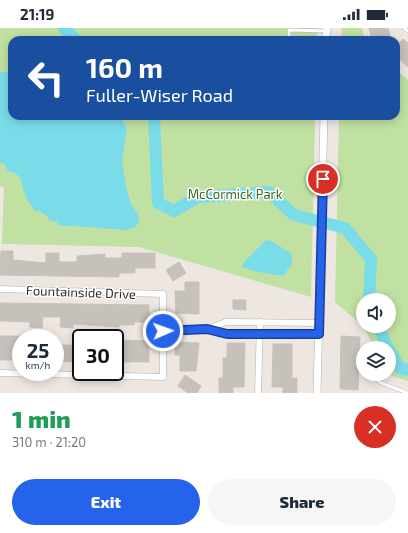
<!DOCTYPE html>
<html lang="en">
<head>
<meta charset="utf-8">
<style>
	:root { --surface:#fff; --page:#f6f6f7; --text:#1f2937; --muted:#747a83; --accent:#2563eb }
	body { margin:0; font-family:"Exo 2",sans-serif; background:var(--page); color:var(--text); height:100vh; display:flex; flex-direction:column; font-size:15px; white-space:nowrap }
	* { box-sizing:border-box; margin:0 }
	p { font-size:13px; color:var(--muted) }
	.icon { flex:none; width:22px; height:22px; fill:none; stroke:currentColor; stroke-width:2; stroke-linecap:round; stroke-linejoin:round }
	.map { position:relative; height:365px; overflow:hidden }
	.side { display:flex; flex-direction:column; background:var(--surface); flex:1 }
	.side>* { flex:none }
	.top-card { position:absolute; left:8px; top:8px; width:392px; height:84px; border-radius:12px; box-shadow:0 2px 10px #0003; background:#1a4fa0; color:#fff; overflow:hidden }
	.controls { position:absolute; left:356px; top:265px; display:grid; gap:8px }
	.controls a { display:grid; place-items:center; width:40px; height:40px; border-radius:50%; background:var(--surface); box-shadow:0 2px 10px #0003; font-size:20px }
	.speed { position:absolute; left:12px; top:301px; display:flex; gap:8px; font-size:20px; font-weight:700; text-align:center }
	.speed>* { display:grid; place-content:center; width:52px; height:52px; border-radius:50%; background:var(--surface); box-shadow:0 2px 10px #0003; line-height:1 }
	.speed small { font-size:10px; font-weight:400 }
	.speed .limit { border:2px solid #111; border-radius:6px; background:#fff; color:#111 }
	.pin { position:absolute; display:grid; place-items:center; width:34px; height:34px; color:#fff; margin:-17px; border:2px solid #fff; border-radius:50%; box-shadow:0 1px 4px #0007 }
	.me { position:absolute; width:44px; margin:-22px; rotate:88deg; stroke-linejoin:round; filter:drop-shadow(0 0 3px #0008) }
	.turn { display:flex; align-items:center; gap:14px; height:84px; padding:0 12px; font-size:18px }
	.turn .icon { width:52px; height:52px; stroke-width:2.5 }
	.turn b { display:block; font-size:28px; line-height:34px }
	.round { display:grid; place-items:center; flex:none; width:42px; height:42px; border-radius:21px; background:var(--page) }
	.overview { display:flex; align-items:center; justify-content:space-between; height:68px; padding:0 12px }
	h1 { font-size:24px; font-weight:800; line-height:30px; color:#1e9e55 }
	.button { display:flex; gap:8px; margin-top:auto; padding:8px 12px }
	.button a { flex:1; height:46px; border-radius:24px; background:var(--accent); color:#fff; font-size:16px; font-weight:800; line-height:46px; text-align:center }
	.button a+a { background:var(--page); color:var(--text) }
	.status { display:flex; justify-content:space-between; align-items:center; height:28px; padding:0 20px; background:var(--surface); direction:ltr }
	.status svg { height:11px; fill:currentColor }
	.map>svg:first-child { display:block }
	.green { fill:#c0e1a1; fill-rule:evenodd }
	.water { fill:#7adce9 }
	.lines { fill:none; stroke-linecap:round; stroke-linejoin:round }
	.river { stroke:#7adce9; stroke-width:12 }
	.building { fill:#c7c1bc; stroke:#c9c2ba }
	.service-casing { stroke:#adb1b8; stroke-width:4 }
	.minor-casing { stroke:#adb1b8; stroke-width:7 }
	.tertiary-casing { stroke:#adb1b8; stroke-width:8 }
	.service { stroke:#fff; stroke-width:3 }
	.minor { stroke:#fff; stroke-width:6 }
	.tertiary { stroke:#fff; stroke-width:7 }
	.route-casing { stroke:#184099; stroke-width:10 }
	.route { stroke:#2563eb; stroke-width:7 }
	.labels { text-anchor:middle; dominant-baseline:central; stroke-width:3; stroke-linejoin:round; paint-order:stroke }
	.park-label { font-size:13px; fill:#39681f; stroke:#fff }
	.street-label { font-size:13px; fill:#2d2d2d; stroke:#fff }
</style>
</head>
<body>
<div class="status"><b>21:19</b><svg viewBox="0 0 49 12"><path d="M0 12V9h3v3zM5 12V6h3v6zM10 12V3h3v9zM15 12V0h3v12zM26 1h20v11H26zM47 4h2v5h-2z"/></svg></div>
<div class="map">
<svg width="408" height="365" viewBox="0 0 408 365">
	<rect width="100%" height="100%" fill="#eee6e1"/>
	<path class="green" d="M 0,0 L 317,0 L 317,12 L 12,12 L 12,88 L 315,88 L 311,269 L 139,219 L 2,216 L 4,160 L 0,158 Z
		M 342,0 L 362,0 L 365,12 L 341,12 Z
		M 396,42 L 408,52 L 408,353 L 390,347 L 389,320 L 375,320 L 362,297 L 335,274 L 339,88 L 396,88 ZM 363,272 L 389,272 L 389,298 L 363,298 Z"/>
	<path class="water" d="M 0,44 L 12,44 L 12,88 L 120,89 L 127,100 L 122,134 L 126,158 L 130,174 L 138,186 L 139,194 L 135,199 L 127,202 L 58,197 L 57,194 L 49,192 L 47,188 L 40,183 L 36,184 C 32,179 28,173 25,167 C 21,156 25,147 8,143 L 4,136 L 0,135 Z
		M 266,212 L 273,214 L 292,226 L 292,236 L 283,248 L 253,243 L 242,239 L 244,234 Z"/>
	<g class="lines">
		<path class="river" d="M 64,0 L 76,12
			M 154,88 L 158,175 L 174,183 L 198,169 L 269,164 L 294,187 L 345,200 L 371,231 L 369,272
			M 378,298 L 388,320
			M 389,322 L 401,341 L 408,342"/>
	</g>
	<path class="building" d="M 369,0 L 388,0 L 391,11 L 372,12 Z
		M 403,11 L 408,15 L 408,39 L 396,28 L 396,18 Z
		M 1,223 L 13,223 L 13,232 L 46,235 L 46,225 L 59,225 L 59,234 L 77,234 L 77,228 L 105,226 L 105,230 L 122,230 L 122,225 L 155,225 L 155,240 L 135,240 L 135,245 L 119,245 L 119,249 L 0,247 Z
		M 179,234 L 186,245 L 173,253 L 166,242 Z
		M 185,254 L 199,254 L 199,286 L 176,285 L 175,263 L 185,263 Z
		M 233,272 L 246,272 L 246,282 L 233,281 Z
		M 0,275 L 149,277 L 149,294 L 134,294 L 134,297 L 119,297 L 119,299 L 73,296 L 73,300 L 60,299 L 61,289 L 43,289 L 42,300 L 30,299 L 30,294 L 0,293 Z
		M 0,308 L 21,308 L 21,332 L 0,332 Z
		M 341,308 L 360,309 L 358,362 L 340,361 Z
		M 115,312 L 149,313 L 149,334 L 121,334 L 121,330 L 115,330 Z
		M 175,314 L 199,315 L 196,343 L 180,343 L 180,327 L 175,327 Z
		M 227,315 L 245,315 L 244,359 L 233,359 L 233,365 L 219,365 L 219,350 L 223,350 L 223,330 L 227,330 Z
		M 273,316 L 292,316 L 292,350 L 297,350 L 297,365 L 283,365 L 283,359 L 272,359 Z
		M 55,317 L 81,317 L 81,334 L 55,333 Z
		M 185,347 L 201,358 L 197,365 L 188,365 L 178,358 Z"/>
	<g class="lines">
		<g class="service-casing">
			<path id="service" d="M 404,0 L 408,3
				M 289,12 L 289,2 L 327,3
				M 373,346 L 379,354 L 407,365"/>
		</g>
		<g class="minor-casing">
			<path id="minor" d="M 0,261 L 163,266 L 163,349 L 0,345
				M 208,301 L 226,294 L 319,295
				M 163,303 L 207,301 L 227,306 L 319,306
				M 258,365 L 260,294"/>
		</g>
		<g class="tertiary-casing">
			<path id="tertiary" d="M 326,12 L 327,0
				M 317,365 L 324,88"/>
		</g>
		<use href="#service" class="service"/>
		<use href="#minor" class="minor"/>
		<use href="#tertiary" class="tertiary"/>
	</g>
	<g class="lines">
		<g class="route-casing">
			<path id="route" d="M 163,303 L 207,301 L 227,306 L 319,306 L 323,151"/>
		</g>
		<use href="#route" class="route"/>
	</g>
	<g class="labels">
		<g class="park-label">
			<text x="235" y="166">McCormick Park</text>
		</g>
		<g class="street-label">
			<text transform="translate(81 264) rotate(2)">Fountainside Drive</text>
		</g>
	</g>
</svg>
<div class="controls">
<a><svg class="icon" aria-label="sound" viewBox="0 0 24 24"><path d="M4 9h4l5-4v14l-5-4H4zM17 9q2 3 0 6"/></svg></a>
<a><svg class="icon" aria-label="layers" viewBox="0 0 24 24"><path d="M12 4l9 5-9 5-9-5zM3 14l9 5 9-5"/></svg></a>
</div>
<div class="speed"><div>25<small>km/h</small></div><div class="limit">30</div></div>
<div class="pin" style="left:323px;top:151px;background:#d93025"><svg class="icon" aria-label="arrive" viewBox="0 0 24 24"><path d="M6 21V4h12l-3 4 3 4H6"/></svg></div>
<svg class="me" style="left:163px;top:303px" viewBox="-20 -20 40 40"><circle r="17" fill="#2563eb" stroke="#fff" stroke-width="3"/><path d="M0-11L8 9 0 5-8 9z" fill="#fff"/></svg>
<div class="top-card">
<div class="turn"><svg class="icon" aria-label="left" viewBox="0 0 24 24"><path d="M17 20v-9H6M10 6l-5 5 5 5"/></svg><div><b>160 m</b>Fuller-Wiser Road</div></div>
</div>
</div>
<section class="side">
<div class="overview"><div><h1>1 min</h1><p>310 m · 21:20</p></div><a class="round" style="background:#d93025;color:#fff"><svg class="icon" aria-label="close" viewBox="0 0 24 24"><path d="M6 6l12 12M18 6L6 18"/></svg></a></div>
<div class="button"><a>Exit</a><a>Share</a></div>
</section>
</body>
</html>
